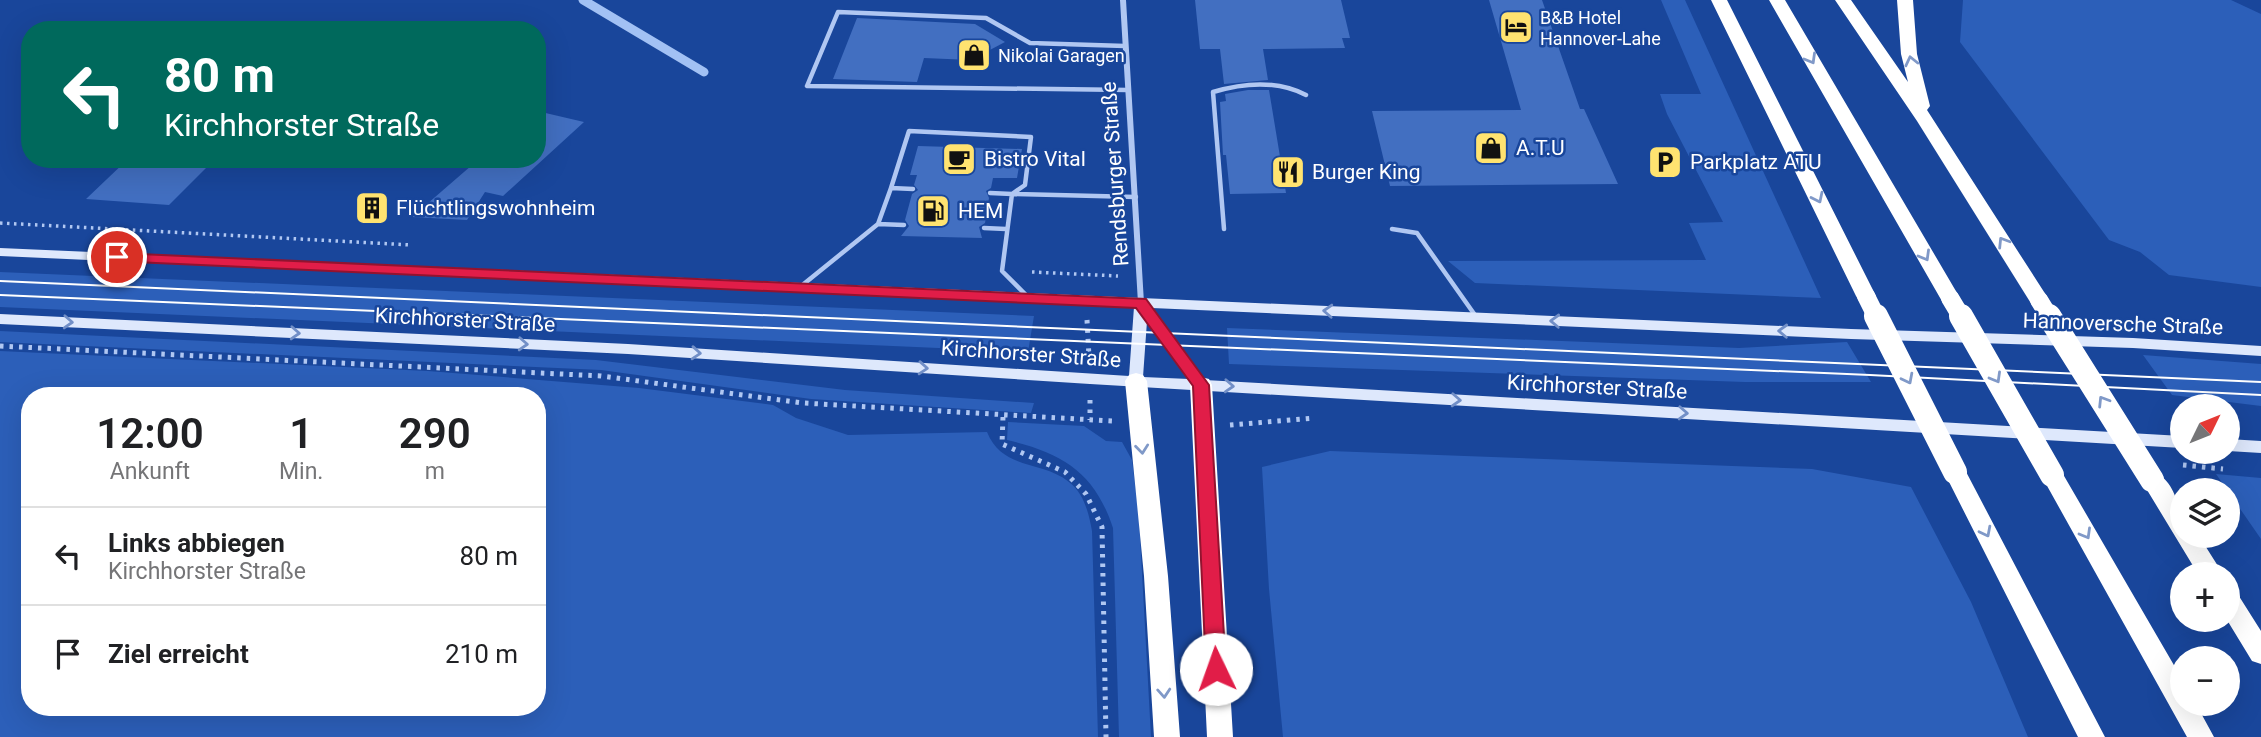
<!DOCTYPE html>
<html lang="de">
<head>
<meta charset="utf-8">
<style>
	:root { --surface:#fff; --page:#f2f2f2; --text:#202124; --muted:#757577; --line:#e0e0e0 }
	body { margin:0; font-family:Roboto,sans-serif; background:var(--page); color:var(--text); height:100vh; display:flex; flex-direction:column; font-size:26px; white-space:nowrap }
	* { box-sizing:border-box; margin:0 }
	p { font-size:23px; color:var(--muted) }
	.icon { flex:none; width:38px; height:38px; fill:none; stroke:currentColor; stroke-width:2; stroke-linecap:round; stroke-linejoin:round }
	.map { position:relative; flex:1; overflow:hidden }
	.details { position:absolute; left:21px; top:387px; width:525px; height:329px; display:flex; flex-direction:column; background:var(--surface); border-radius:28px; box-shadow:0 7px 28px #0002 }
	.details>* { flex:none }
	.top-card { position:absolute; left:21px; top:21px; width:525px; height:147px; border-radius:28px; box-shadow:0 7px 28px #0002; background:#00695c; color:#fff; overflow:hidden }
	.needle { width:46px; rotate:47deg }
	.controls { position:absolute; left:2170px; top:394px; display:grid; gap:14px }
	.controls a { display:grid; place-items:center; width:70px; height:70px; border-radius:50%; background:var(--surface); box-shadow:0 7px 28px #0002; font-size:35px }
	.pin { position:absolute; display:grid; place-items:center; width:60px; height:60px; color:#fff; margin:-30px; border:4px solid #fff; border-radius:50%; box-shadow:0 2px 7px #0007 }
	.me { position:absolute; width:77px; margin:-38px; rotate:357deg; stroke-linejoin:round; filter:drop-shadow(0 0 5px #0008) }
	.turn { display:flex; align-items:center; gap:24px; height:147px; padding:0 28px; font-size:32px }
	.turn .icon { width:91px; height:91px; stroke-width:2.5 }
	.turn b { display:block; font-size:49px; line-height:60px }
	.eta { display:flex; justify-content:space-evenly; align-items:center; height:119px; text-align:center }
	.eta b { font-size:42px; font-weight:600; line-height:49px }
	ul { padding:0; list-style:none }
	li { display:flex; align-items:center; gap:21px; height:98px; padding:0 28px; border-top:2px solid var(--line) }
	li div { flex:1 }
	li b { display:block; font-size:26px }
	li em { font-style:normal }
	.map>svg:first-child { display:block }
	.green { fill:#2c5fb9; fill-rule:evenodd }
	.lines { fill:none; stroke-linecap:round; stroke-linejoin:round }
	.stream { stroke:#a2c1f4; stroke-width:9 }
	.building { fill:#426fc1 }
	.path-far1 { stroke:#b0c7f2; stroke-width:3.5; stroke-dasharray:2.5 4.5; stroke-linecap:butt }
	.path { stroke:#b0c7f2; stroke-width:5; stroke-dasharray:3.5 6; stroke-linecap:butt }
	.lane { stroke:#b0c7f2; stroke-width:4.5 }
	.street { stroke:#b0c7f2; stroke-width:6 }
	.secondary { fill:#dee8fc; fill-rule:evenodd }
	.highway { fill:#fff; fill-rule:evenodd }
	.tram { stroke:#fff; stroke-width:2 }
	.highway-bridge-far1 { stroke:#fff; stroke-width:18 }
	.highway-bridge { stroke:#fff; stroke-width:24 }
	.oneway { stroke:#8099c8 }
	.oneway2 { stroke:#728fc7 }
	.route { fill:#e11d48; stroke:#92132f; stroke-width:2 }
	.labels { text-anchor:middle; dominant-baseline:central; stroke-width:5; stroke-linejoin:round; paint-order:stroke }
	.far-poi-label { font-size:18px; fill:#fff; stroke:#19469b; text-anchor:start }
	.poi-label { font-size:21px; fill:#fff; stroke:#19469b; text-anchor:start }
	.street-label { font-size:21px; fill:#fff; stroke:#19469b }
</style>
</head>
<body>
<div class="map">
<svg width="2261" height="737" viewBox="0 0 2261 737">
	<rect width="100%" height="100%" fill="#19469b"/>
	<path class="green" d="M 1661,0 L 1685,0 L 1821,298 L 1475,283 L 1448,261 L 1706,260 L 1689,223 L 1723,222 L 1667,114 L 1660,94 L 1701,94 Z
		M 1963,0 L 2231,0 L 2261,14 L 2261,287 L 2169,275 L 2140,252 L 2109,240 L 1960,42 Z
		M 0,272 L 1034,316 L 1028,352 L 0,307 Z
		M 1227,328 L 1739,348 L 1847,342 L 1871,382 L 1745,382 L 1229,364 Z
		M 0,331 L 596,360 L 845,390 L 1034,403 L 1031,413 L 811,399 L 601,370 L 0,342 Z
		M 0,351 L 428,371 L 639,388 L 773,405 L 796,418 L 848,435 L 987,432 C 1003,471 1042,460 1069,482 C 1084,493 1089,514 1092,531 L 1098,737 L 0,737 ZM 30,396 L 537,396 L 537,707 L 30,707 Z
		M 2143,355 L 2261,364 L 2261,406 L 2172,395 Z
		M 1008,422 L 1084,426 L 1106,441 L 1122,442 L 1132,460 L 1139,518 L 1151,737 L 1119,737 L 1113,528 C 1095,473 1063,453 1007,440 Z
		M 1330,451 L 1812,469 L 1911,487 L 1971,602 L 2028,737 L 1283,737 L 1269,589 L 1262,467 Z
		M 2216,474 L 2261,478 L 2261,539 Z"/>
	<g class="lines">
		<path class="stream" d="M 583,0 L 704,72"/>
	</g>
	<path class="building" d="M 1195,0 L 1341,0 L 1350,38 L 1342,38 L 1345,48 L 1263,49 L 1268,80 L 1224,84 L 1220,49 L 1200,49 Z
		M 1489,0 L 1542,0 L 1580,109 L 1584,109 L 1618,184 L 1390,186 L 1372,111 L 1521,110 Z
		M 857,18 L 975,24 L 1005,42 L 971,60 L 924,58 L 917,82 L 833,79 Z
		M 1248,90 L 1269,90 L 1286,193 L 1230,194 L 1226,155 L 1223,155 L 1220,102 L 1226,101 L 1225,94 Z
		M 537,111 L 584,122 L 503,196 L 485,192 L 467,220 L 412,217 L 479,159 L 537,159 Z
		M 918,146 L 1022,149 L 1017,178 L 993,178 L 991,188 L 986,191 L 989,198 L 985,223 L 979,227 L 982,238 L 901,236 L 909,226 L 905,220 L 912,194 L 918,190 L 914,185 L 917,175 L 910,175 Z
		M 128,159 L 176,159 L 213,161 L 169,205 L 86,199 Z"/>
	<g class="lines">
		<path class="path-far1" d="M 0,223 L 412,245
			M 1032,272 L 1118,276"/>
		<path class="path" d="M 1087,320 L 1089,357
			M 0,346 L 601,376 L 803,403 L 1112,421
			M 1090,400 L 1090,420
			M 1003,417 L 1002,444 L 1065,472 L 1086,494 L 1102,527 L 1106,737
			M 1230,425 L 1315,418
			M 2183,465 L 2223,469"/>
		<path class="lane" d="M 1125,46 L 1030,43 L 986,18 L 838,12 L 807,86 L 1128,90
			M 891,188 L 909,131 L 1031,137 L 1025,185 L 1012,194 L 990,193
			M 878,224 L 904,225
			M 984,228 L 1006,229
			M 1224,229 L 1213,92 C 1243,83 1277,80 1306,95
			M 1392,229 L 1417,233 L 1477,318
			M 800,287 L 878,224 L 891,188 L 913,189
			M 1027,296 L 1002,271 L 1012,194 L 1136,197"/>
		<path class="street" d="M 1123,0 L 1141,303"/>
		<path class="secondary" d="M 0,248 L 1851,329 L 2133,338 L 2261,346 L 2261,356 L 2133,348 L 1851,339 L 1152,308 L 1205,380 L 2182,436 L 2182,448 L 1090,384 L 628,354 L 0,324 L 0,314 L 628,344 L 1129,376 L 1134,307 L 0,256 ZM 1147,321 L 1189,379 L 1143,377 Z
			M 2228,439 L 2261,441 L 2261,453 L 2228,451 Z"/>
		<path class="highway" d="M 1711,0 L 1727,0 L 1876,296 L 1873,301 L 1859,301 L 1856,296 Z
			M 1769,0 L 1785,0 L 1960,298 L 1957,303 L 1943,303 Z
			M 1835,0 L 1851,0 L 1908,82 L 1901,54 L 1897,0 L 1913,0 L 1917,54 L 1930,106 L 1927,110 L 2046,295 L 2049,300 L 2046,305 L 2032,305 L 1917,121 Z
			M 1136,373 L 1143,375 L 1147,381 L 1168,576 L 1180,737 L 1154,737 L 1144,576 L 1125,381 L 1129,375 Z
			M 1201,377 L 1209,379 L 1212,385 L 1233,737 L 1207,737 L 1190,385 L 1193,379 Z
			M 1955,463 L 1963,466 L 2105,737 L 2078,737 L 1944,472 L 1947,466 Z
			M 2052,466 L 2060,469 L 2182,679 L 2182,704 L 2196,704 L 2214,737 L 2187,737 L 2041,475 L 2044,469 Z
			M 2152,471 C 2176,479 2182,514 2182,536 L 2199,536 L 2223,574 L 2198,574 L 2141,480 L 2144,474 Z
			M 2228,590 L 2237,593 L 2261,631 L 2261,664 L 2252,661 L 2227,620 Z"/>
		<path class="tram" d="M 0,281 L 2261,382
			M 0,295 L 1870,375 L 2261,395"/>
		<path class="highway-bridge-far1" d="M 1866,296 L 1877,318
			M 1950,298 L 1962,318
			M 2039,300 L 2050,318"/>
		<path class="highway-bridge" d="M 1876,316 L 1955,472
			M 1961,316 L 2052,475
			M 2049,316 L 2152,480"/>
	</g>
	<defs><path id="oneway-chevron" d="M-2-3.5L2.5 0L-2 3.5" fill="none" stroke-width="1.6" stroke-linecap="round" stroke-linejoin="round" transform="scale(1.75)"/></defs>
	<g class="oneway">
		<use href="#oneway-chevron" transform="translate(1811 59) rotate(60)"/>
		<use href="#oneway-chevron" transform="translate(1911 61) rotate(-103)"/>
		<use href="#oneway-chevron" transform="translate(1818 198) rotate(64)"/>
		<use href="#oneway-chevron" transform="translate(2003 242) rotate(-122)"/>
		<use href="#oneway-chevron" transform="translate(1925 256) rotate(60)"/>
		<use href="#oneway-chevron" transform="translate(1996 378) rotate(60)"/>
		<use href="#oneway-chevron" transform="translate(1908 379) rotate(63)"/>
		<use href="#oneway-chevron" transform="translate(2103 401) rotate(-122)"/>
		<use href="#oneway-chevron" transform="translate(1142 449) rotate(84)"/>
		<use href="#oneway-chevron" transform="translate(1986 532) rotate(63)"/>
		<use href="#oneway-chevron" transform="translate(2086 534) rotate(60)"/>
		<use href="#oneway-chevron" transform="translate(1164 693) rotate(86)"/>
	</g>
	<g class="oneway2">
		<use href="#oneway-chevron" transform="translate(1328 311) rotate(-177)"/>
		<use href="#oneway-chevron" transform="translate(1555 321) rotate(-178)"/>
		<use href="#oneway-chevron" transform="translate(68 322) rotate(3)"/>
		<use href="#oneway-chevron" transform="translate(1783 331) rotate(-178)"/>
		<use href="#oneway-chevron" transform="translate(295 333) rotate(3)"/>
		<use href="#oneway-chevron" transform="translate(523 344) rotate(3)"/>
		<use href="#oneway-chevron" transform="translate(696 353) rotate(4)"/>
		<use href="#oneway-chevron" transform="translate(923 368) rotate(4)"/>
		<use href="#oneway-chevron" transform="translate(1229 386) rotate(3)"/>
		<use href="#oneway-chevron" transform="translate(1456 400) rotate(3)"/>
		<use href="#oneway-chevron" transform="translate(1683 413) rotate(3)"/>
	</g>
	<path class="route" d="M 117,253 L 1146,299 L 1209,385 L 1226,669 L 1223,675 L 1216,677 L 1209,675 L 1206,669 L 1193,386 L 1136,308 L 112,261 L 109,257 Z"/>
	<defs>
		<g id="hotel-square" transform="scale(1.75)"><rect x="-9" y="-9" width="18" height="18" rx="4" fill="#ffe370" stroke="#19469b"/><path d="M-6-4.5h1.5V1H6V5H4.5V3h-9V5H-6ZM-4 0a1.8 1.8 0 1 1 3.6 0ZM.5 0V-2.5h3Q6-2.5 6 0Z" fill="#111"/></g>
		<g id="shop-square" transform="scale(1.75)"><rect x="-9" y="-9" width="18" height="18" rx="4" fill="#ffe370" stroke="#19469b"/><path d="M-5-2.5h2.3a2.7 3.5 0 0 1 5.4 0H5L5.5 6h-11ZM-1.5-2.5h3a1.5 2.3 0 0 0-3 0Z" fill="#111"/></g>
		<g id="cafe-square" transform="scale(1.75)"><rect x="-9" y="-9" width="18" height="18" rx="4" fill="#ffe370" stroke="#19469b"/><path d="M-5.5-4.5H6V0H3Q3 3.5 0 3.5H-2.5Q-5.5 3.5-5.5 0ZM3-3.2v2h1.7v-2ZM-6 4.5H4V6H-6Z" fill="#111"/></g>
		<g id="parking-square" transform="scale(1.75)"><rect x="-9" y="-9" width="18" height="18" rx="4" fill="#ffe370" stroke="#19469b"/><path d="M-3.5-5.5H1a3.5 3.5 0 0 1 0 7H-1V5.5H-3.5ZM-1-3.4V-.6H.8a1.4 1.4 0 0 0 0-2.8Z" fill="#111"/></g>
		<g id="restaurant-square" transform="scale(1.75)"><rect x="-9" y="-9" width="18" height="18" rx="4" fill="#ffe370" stroke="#19469b"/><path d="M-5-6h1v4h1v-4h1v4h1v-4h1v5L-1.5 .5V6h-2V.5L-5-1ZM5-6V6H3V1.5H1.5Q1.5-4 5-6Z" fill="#111"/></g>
		<g id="building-square" transform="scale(1.75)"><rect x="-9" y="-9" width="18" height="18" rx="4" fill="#ffe370" stroke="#19469b"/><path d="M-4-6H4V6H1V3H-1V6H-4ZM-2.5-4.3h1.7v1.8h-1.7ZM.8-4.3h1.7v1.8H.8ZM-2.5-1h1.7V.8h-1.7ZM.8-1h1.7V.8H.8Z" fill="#111"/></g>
		<g id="fuel-square" transform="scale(1.75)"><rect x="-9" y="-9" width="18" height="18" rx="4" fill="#ffe370" stroke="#19469b"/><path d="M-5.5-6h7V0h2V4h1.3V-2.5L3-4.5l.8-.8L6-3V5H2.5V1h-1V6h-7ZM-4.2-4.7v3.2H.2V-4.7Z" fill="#111"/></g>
	</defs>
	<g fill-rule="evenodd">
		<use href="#hotel-square" x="1516" y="27"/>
		<use href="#shop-square" x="974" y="55"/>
		<use href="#shop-square" x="1491" y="148"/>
		<use href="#cafe-square" x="959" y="159"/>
		<use href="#parking-square" x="1665" y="162"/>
		<use href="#restaurant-square" x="1288" y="172"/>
		<use href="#building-square" x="372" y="208"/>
		<use href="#fuel-square" x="933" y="211"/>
	</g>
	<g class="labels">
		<g class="far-poi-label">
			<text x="1540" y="17">B&amp;B Hotel<tspan x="1540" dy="21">Hannover-Lahe</tspan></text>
			<text x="998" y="55">Nikolai Garagen</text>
		</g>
		<g class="poi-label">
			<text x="1516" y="148">A.T.U</text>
			<text x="984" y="159">Bistro Vital</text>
			<text x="1690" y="162">Parkplatz ATU</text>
			<text x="1312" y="172">Burger King</text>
			<text x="396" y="208">Flüchtlingswohnheim</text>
			<text x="958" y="211">HEM</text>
		</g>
		<g class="street-label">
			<text transform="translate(1115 174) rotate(-94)">Rendsburger Straße</text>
			<text transform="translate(465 320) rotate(3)">Kirchhorster Straße</text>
			<text transform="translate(2123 324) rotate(2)">Hannoversche Straße</text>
			<text transform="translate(1031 354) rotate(4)">Kirchhorster Straße</text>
			<text transform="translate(1597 387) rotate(3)">Kirchhorster Straße</text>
		</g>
	</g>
</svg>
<div class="controls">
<a><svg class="needle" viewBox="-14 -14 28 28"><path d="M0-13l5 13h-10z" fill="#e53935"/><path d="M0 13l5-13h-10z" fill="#757577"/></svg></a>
<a><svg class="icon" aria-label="layers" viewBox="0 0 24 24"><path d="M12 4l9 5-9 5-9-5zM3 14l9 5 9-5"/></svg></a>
<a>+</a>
<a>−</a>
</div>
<div class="pin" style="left:117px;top:257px;background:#d93025"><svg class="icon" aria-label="arrive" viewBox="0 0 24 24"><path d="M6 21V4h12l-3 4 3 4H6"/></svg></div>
<svg class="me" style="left:1216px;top:669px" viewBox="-20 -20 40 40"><circle r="19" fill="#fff"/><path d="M0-13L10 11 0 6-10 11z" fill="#e11d48"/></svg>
<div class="top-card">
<div class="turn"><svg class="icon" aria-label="left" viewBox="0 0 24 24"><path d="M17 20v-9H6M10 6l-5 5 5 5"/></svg><div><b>80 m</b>Kirchhorster Straße</div></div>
</div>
<section class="details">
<div class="eta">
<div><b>12:00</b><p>Ankunft</p></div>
<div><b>1</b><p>Min.</p></div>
<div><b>290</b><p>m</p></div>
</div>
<ul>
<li><svg class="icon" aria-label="left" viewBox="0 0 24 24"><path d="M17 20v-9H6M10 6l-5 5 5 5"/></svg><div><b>Links abbiegen</b><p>Kirchhorster Straße</p></div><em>80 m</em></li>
<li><svg class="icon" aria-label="arrive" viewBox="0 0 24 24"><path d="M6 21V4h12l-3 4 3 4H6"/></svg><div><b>Ziel erreicht</b></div><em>210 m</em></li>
</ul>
</section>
</div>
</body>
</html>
